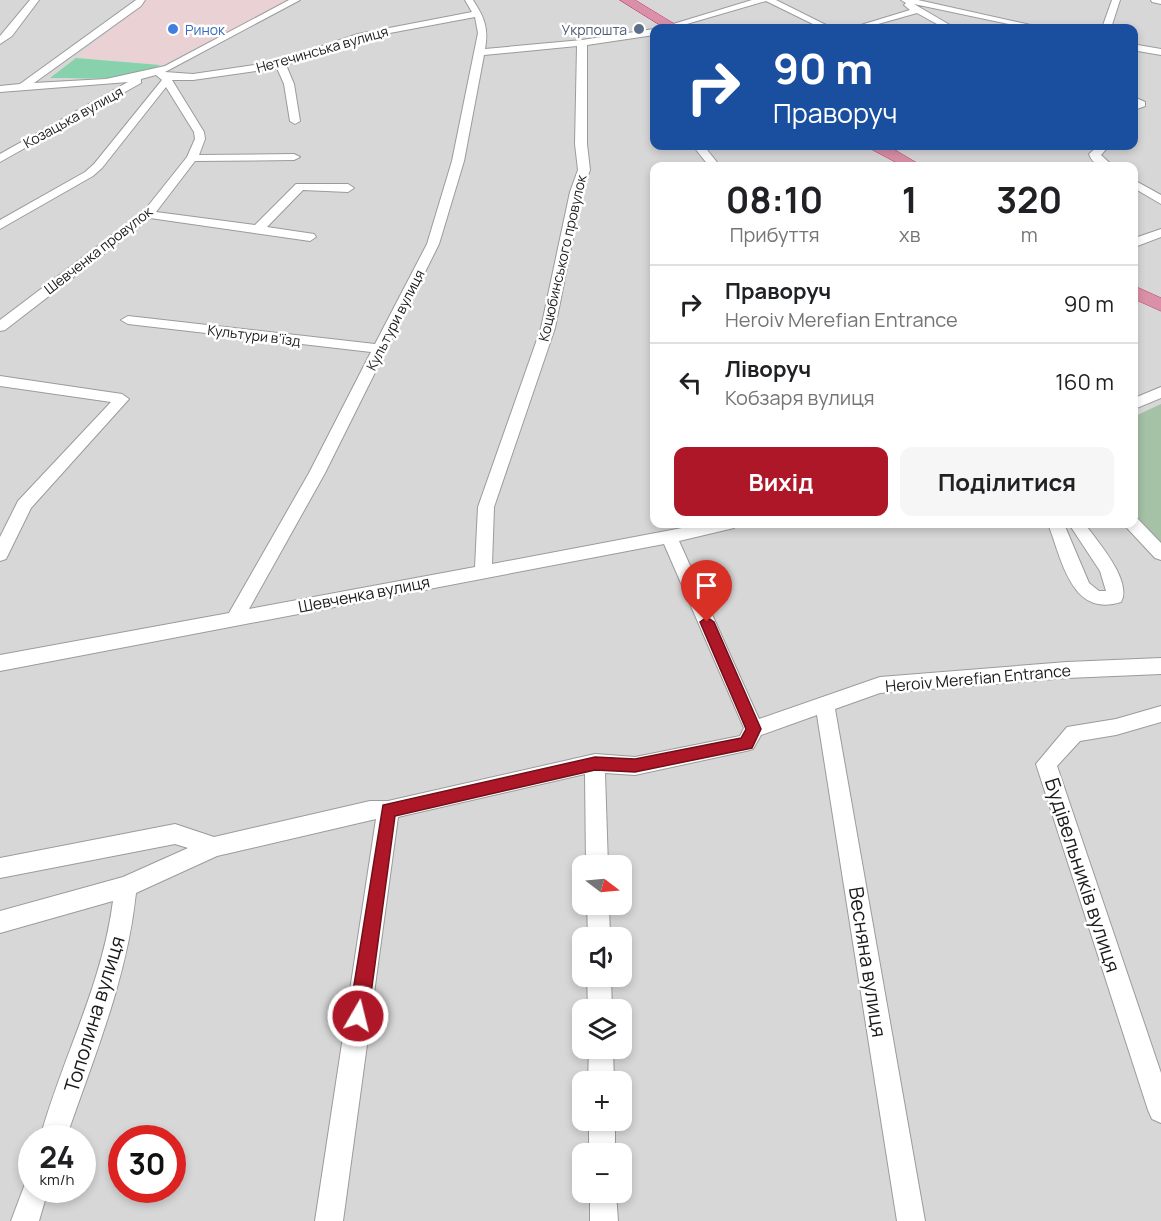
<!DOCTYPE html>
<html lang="uk">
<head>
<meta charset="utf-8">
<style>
	:root { --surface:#fff; --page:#f6f6f6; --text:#202124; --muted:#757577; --line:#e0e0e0; --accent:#ae1727 }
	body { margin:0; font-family:Manrope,sans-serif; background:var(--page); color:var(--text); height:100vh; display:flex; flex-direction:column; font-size:22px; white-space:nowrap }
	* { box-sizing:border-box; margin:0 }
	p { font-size:20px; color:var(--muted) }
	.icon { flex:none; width:33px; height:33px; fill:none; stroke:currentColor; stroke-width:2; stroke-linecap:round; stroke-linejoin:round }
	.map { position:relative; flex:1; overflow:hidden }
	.details { position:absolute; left:650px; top:162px; width:488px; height:366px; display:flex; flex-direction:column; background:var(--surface); border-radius:12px; box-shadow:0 3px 9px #0003 }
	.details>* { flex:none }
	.hud { position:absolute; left:650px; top:24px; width:488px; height:126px; border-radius:12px; box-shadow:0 3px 9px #0003; background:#1a4fa0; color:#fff; overflow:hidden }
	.needle { width:39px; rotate:106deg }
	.controls { position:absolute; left:572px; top:855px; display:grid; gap:12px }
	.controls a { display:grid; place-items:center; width:60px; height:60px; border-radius:12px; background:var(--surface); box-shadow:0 3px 9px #0003; font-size:30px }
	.speed { position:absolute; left:18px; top:1125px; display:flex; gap:12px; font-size:30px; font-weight:700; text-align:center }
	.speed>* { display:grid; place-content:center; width:78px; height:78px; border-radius:50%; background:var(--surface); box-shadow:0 3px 9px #0003; line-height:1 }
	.speed small { font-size:15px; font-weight:400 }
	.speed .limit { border:9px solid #d22; background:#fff; color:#111 }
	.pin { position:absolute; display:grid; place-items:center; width:51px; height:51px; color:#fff; margin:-62px -26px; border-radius:50% 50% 50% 0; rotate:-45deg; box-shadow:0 0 6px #0007 }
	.pin .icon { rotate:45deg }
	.me { position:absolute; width:66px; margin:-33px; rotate:8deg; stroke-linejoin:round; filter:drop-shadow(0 0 4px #0008) }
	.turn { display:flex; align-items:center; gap:21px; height:126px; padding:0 24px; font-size:27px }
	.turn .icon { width:78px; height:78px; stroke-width:2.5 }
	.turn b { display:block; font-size:42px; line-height:51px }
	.eta { display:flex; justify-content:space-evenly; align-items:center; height:102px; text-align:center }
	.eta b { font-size:36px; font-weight:700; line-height:42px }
	.action { display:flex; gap:12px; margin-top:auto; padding:12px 24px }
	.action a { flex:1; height:69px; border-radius:12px; background:var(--accent); color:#fff; font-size:24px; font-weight:700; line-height:69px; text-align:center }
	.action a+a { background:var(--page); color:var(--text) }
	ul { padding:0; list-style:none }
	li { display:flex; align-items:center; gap:18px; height:78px; padding:0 24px; border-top:2px solid var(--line) }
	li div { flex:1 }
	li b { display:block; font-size:22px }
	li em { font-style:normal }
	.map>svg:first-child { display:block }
	.residential { fill:#d8d7d8; fill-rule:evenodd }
	.commercial { fill:#ead1d3 }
	.cemetery { fill:#a5c1a6 }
	.pitch { fill:#87d2ad }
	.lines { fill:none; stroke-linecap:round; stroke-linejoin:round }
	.minor-casing { stroke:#9b9b9b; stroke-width:2 }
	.highway-casing { stroke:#c03775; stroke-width:1 }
	.minor { fill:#fff; fill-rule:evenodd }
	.highway { fill:#da90a6; fill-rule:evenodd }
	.route { fill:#ae1727; stroke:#710f19; stroke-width:1.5 }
	.shop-dot { fill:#3f7fe0; stroke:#fff; stroke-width:2 }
	.service-dot { fill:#5c6f8a; stroke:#fff; stroke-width:2 }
	.labels { text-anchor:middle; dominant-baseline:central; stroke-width:5; stroke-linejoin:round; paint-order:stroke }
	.far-shop-label { font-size:14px; fill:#366cbe; stroke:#fff; text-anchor:start }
	.far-service-label { font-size:14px; fill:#4e5e75; stroke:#fff; text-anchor:end }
	.far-street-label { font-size:14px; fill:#1a1a1a; stroke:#fff }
	.street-label { font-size:16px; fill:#1a1a1a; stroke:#fff }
	.near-street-label { font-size:20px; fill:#1a1a1a; stroke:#fff }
</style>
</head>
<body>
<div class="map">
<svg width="1161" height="1221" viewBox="0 0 1161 1221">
	<rect width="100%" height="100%" fill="#ebe6e1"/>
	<path class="residential" d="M 0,0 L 1161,0 L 1161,1221 L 0,1221 ZM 654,28 L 1132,28 L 1132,146 L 654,146 ZM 654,166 L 1132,166 L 1132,524 L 654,524 ZM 582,866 L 621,866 L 621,904 L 582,904 ZM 582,938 L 621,938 L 621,976 L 582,976 ZM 582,1010 L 621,1010 L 621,1048 L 582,1048 ZM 582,1082 L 621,1082 L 621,1120 L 582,1120 ZM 32,1138 L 82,1138 L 82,1190 L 32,1190 ZM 122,1138 L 172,1138 L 172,1190 L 122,1190 ZM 582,1154 L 621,1154 L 621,1192 L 582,1192 Z"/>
	<path class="commercial" d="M 148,0 L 290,0 L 162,65 L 76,57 Z"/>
	<path class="cemetery" d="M 1161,404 L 1161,549 L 1133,518 L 1133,417 Z"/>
	<path class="pitch" d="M 76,58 L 160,65 C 128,84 86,77 50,78 Z"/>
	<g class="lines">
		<g class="minor-casing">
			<path id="minor" d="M 30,0 L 39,0 L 12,36 L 0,44 L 0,36 Z
				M 136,0 L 145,0 L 141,6 L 34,83 L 106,79 L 165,66 L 289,0 L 300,0 L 165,72 L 193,74 L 274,62 L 358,34 L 472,12 L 465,0 L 473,0 C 484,17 489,28 485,49 L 582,40 L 654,29 L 654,35 L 587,45 L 587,144 L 590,170 L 582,192 L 555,328 L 494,507 L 492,564 L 703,524 L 736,524 L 734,528 L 679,541 L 759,719 L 880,677 L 1067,662 L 1161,658 L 1161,674 L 1067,678 L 880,693 L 835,709 L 925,1221 L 897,1221 L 817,715 L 761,735 L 753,749 L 746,751 L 635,775 L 605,773 L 608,866 L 586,866 L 585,774 L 398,817 L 343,1221 L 315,1221 L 376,819 L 217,856 L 136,893 C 127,979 94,1057 66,1138 L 40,1138 C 62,1058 102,986 113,901 L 0,933 L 0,911 L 123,877 L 188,848 L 175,844 L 0,878 L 0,858 L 175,824 L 214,837 L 370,801 L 388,801 L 595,754 L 635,757 L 740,736 L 744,728 L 664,544 L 0,671 L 0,655 L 229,613 L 309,473 L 371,352 L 128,324 L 121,320 L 128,316 L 375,344 L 427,244 L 452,161 L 478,33 L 475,17 L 363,38 L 286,65 L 294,84 L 300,121 L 295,124 L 290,121 L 284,84 L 277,68 L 193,80 L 172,80 L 204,132 L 205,139 L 199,155 L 294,154 L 300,157 L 294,160 L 195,161 L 156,212 L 255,225 L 296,184 L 348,184 L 354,188 L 348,192 L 303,190 L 267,227 L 314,234 L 316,237 L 310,241 L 150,218 L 5,330 L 0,331 L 0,320 L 144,211 L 187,157 L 195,139 L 194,132 L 166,87 L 102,168 L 93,176 L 0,229 L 0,220 L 85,172 L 94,164 L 162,80 L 156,75 L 141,79 L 141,83 L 0,162 L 0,154 L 128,82 L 0,92 L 0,86 L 20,84 ZM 577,46 L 575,144 L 578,170 L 570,192 L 541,328 L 478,507 L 475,567 L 249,609 L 325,473 L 439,244 L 464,161 L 484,55 Z
				M 752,0 L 776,0 L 832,28 L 821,28 L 766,1 L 673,28 L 660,28 Z
				M 901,0 L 918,0 L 1044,28 L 1028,28 L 914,4 L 955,28 L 944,28 L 917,13 L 864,28 L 851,28 L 910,10 L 904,5 L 906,3 Z
				M 1112,0 L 1120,0 L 1111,28 L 1102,28 Z
				M 1151,0 L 1161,0 L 1161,4 L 1152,2 Z
				M 1132,44 L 1161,49 L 1161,55 L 1132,50 Z
				M 1132,96 L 1145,102 L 1145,106 L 1132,111 Z
				M 693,146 L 704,146 L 720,166 L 709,166 Z
				M 890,146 L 908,146 L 885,153 L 879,150 Z
				M 1098,146 L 1109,146 L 1101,155 L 1113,166 C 1102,166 1093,166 1089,154 Z
				M 1132,179 L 1161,195 L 1161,204 L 1132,187 Z
				M 1161,229 L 1161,237 L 1132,248 L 1132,239 Z
				M 0,376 L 122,394 L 129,399 L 31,508 L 6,559 L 0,561 L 0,537 L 18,501 L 111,402 L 0,386 Z
				M 1161,387 L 1161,398 L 1132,410 L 1132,399 Z
				M 1132,517 L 1138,519 L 1161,543 L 1161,560 L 1155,558 L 1126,527 L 1124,524 L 1132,524 Z
				M 1048,524 L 1064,524 L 1089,583 L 1099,591 L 1106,591 L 1100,571 L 1069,524 L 1085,524 C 1097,541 1133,581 1121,602 C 1071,618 1062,559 1048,524 Z
				M 1161,706 L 1161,722 L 1116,735 L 1080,741 L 1057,766 L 1161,1073 L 1161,1123 L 1152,1119 L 1148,1110 L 1036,764 L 1067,727 L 1116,719 Z
				M 587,904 L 609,904 L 610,938 L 588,938 Z
				M 587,976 L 611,976 L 612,1010 L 588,1010 Z
				M 589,1048 L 613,1048 L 614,1082 L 588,1082 Z
				M 589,1120 L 615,1120 L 615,1154 L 589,1154 Z
				M 32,1178 L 32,1190 L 48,1190 L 39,1221 L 11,1221 L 26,1181 Z
				M 590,1192 L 616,1192 L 618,1221 L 590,1221 Z"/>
		</g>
		<g class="highway-casing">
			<path id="highway" d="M 620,0 L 635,0 L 681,28 L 665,28 Z
				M 870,146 L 888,146 L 922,166 L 903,166 L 871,149 Z
				M 1132,285 L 1161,298 L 1161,311 L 1132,298 Z"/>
		</g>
		<use href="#minor" class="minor"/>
		<use href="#highway" class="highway"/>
	</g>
	<path class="route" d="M 707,617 L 714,622 L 761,729 L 752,748 L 635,772 L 595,770 L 395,816 L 368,1016 L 365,1022 L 358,1025 L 352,1022 L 349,1016 L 383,805 L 595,757 L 635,759 L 741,738 L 746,729 L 700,622 Z"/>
	<circle class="shop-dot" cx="173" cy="29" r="6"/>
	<circle class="service-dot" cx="639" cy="29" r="6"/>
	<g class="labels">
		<g class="far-shop-label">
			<text x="185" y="29">Ринок</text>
		</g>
		<g class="far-service-label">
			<text x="627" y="29">Укрпошта</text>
		</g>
		<g class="far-street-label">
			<text transform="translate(322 49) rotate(-16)">Нетечинська вулиця</text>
			<text transform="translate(73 117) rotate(-29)">Козацька вулиця</text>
			<text transform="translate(98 250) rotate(-38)">Шевченка провулок</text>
			<text transform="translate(562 258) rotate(-77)">Коцюбинського провулок</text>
			<text transform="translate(395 320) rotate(-63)">Культури вулиця</text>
			<text transform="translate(254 335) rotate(7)">Культури в’їзд</text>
		</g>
		<g class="street-label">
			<text transform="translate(364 594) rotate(-11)">Шевченка вулиця</text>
			<text transform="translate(978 678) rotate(-5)">Heroiv Merefian Entrance</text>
		</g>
		<g class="near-street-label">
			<text transform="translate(1083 875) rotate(72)">Будівельників вулиця</text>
			<text transform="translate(868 962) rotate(81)">Весняна вулиця</text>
			<text transform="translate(94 1014) rotate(-73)">Тополина вулиця</text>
		</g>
	</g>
</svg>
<div class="controls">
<a><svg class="needle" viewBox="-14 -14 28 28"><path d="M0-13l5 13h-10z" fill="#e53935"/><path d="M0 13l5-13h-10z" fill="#757577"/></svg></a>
<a><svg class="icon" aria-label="sound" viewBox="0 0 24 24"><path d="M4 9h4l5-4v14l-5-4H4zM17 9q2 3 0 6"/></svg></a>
<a><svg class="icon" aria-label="layers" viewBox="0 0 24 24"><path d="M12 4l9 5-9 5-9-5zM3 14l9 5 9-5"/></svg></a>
<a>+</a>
<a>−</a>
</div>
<div class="speed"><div>24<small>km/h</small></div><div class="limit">30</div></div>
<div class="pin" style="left:707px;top:622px;background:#d93025"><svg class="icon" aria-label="arrive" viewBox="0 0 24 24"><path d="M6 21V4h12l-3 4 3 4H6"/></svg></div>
<svg class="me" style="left:358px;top:1016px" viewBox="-20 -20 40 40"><circle r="17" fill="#ae1727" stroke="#fff" stroke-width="3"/><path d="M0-11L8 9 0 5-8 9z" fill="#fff"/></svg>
<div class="hud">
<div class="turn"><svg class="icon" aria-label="right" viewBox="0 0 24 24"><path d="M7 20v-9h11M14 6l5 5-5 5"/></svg><div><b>90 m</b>Праворуч</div></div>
</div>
<section class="details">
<div class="eta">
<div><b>08:10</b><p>Прибуття</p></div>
<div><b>1</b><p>хв</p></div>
<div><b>320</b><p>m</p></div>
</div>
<ul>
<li><svg class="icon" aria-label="right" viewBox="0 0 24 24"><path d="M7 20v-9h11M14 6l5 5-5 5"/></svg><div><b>Праворуч</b><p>Heroiv Merefian Entrance</p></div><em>90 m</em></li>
<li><svg class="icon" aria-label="left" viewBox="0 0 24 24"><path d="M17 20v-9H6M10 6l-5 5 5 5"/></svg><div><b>Ліворуч</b><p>Кобзаря вулиця</p></div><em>160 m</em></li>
</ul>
<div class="action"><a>Вихід</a><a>Поділитися</a></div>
</section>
</div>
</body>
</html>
